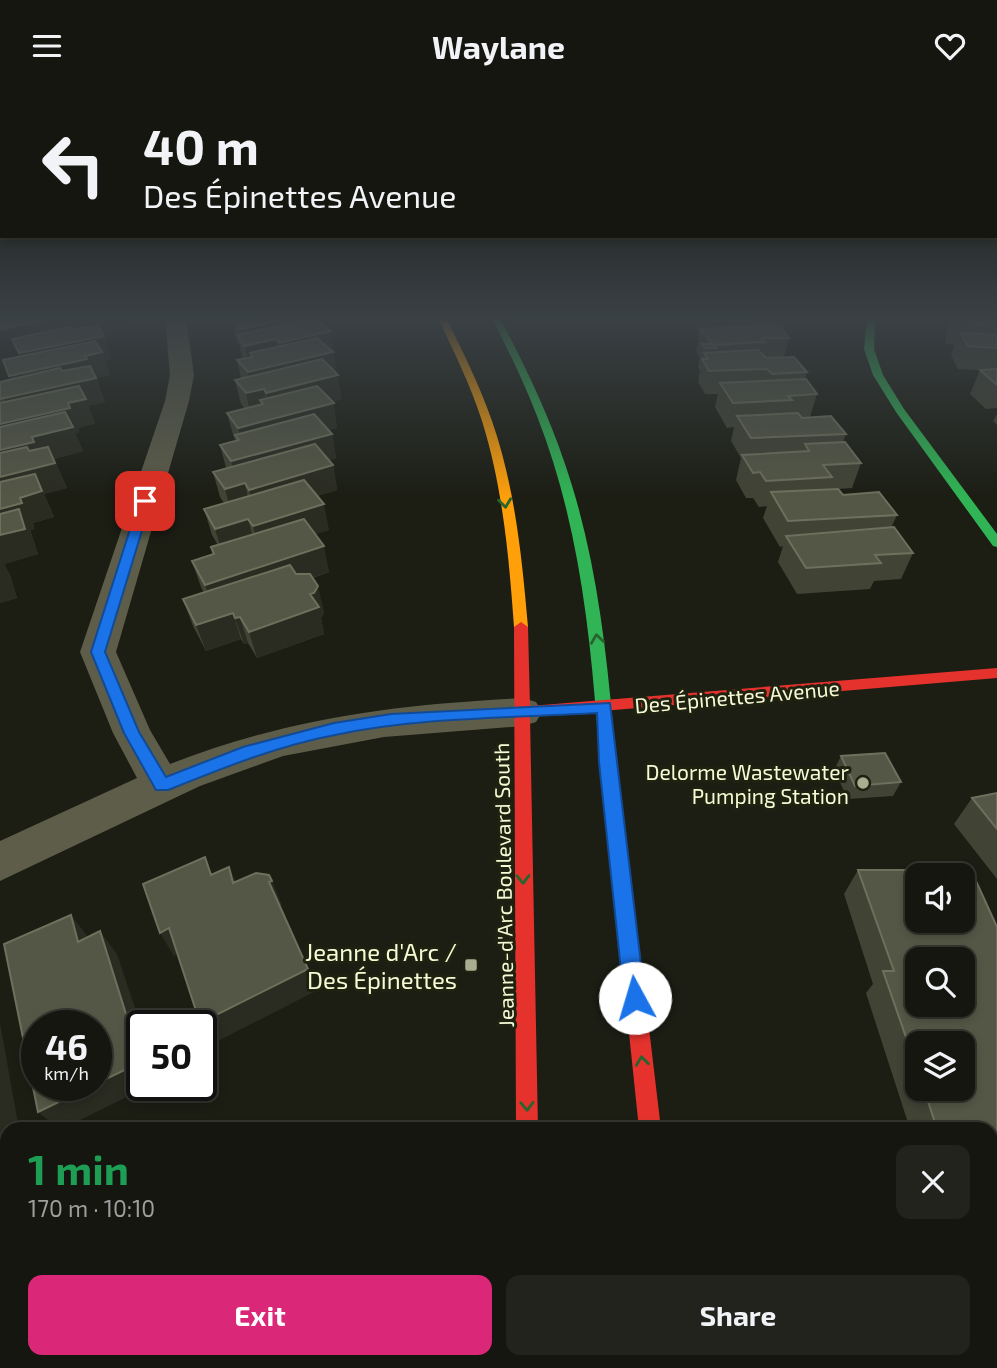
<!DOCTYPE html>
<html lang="en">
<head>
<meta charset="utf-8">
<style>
	:root { --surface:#15160f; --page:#22231d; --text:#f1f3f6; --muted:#9d9f9e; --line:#34352f; --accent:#db2777 }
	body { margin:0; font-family:"Exo 2",sans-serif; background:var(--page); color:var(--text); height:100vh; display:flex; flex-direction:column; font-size:26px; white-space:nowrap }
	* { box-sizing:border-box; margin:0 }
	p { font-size:23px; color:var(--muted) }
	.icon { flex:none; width:38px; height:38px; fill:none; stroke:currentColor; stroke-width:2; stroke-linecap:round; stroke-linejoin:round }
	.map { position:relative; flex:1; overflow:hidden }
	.sheet { position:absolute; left:0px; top:1031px; width:998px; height:247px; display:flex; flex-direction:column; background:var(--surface); border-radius:21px 21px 0 0; box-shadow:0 4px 10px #0003,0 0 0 2px var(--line) }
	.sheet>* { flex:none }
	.banner { position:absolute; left:0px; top:0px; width:998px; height:147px; box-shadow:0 4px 10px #0003,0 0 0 2px var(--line); background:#15160f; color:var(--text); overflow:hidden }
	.fabs { position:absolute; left:905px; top:772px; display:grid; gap:14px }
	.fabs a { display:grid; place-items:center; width:70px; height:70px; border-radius:14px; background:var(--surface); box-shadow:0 4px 10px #0003,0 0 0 2px var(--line); font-size:35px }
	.speed { position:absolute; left:21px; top:919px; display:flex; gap:14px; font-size:35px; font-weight:700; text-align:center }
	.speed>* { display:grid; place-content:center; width:91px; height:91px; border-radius:50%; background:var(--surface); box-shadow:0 4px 10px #0003,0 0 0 2px var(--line); line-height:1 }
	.speed small { font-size:18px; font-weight:400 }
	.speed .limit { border:4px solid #111; border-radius:10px; background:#fff; color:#111 }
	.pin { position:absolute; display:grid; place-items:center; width:60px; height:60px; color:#fff; margin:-30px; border-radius:14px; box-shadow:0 4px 10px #0006 }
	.me { position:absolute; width:77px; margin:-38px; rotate:354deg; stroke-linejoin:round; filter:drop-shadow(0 0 5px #0008) }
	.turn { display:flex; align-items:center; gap:24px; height:147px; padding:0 28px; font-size:32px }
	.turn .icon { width:91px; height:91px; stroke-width:2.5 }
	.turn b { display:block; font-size:49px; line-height:60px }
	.round { display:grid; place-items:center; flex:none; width:74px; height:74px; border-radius:14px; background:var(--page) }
	.head { display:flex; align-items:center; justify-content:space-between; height:119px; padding:0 28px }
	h1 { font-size:42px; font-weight:700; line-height:52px; color:#1e9e55 }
	.primary-button { display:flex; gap:14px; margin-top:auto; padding:14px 28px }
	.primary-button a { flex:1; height:80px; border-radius:14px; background:var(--accent); color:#fff; font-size:28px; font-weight:700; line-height:80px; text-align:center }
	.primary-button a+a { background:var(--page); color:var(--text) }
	header { display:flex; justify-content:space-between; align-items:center; height:91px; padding:0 28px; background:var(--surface); font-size:32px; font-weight:700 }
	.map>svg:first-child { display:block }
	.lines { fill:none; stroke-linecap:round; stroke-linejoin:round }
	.street { fill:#5d5d4a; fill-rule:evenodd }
	.fast { fill:#30b455; fill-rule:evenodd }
	.slow { fill:#ff9f0a; fill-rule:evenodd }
	.jam { fill:#e5322d; fill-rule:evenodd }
	.wall { fill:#414335; fill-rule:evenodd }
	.shaded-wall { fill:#2a2c21 }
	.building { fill:#545746; stroke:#6e705d; stroke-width:2; fill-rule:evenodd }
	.oneway { stroke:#27642f }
	.route { fill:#1a73e8; stroke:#114b97; stroke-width:2 }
	.poi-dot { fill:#aaae91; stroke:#1f2210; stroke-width:2.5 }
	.labels { text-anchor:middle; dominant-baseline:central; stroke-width:6; stroke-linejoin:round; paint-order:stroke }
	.street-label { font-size:21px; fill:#f7fbd5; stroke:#1f2210 }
	.poi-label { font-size:21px; fill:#f7fbd5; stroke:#1f2210; text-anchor:end }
	.near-poi-label { font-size:24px; fill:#f7fbd5; stroke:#1f2210; text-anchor:end }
</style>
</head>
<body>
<header><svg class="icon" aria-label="menu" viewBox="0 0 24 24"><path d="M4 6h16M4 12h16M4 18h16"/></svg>Waylane<svg class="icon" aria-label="heart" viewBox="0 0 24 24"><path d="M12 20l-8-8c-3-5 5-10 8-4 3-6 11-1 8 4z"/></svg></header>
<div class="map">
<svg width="997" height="1277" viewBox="0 0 997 1277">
	<rect width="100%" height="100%" fill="#1c1e14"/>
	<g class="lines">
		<path class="street" d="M 43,227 L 40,231 L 0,240 L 0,228 Z
			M 165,227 L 186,227 L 194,284 L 189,310 L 116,561 L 150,639 L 170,673 C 292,626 394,614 523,607 L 536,611 L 542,621 L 536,631 L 523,635 L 384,646 L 283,665 L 200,695 L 0,790 L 0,750 L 137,687 L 113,642 L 80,561 L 165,310 L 170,284 Z"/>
		<path class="fast" d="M 492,227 L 500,227 C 525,275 548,322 565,373 C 594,457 605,546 613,634 L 605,640 L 597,634 C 589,529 576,424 537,325 C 524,291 508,259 492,227 Z
			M 867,227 L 875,227 L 874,258 L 883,284 L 904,318 L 997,443 L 997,456 L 993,455 L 896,321 L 873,284 L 864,258 Z
			M 519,1270 L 545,1270 L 545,1277 L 519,1277 Z"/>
		<path class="slow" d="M 438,227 L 446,227 C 463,261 480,295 492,330 C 515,396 522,467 528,536 L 526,539 L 521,541 L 514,536 C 509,467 503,397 482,330 C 471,295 454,261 438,227 Z
			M 664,1270 L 690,1270 L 690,1277 L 664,1277 Z"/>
		<path class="jam" d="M 521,531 L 528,536 L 530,615 L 997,577 L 997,587 L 530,626 L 538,1038 L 516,1038 L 514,536 Z
			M 605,628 L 613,634 L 661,1038 L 639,1038 L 597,634 Z"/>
	</g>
	<path class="wall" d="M 25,227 L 123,238 L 102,242 L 112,268 L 105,269 L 110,284 L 96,287 L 105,311 L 88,315 L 95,332 L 78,337 L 79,341 L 75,342 L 83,360 L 54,368 L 67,397 L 44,403 L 54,426 L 33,432 L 34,438 L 30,439 L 38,463 L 4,473 L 10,484 L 17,507 L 0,512 L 0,291 L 10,288 L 20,266 L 12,248 L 32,244 Z
		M 233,227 L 322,227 L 322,232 L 331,240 L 336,282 L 342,308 L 332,311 L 337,337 L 329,339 L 332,343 L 336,367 L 329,369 L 333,374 L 337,399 L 317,405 L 329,439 L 315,443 L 329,481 L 313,487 L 324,521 L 321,527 L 324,543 L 257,567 L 248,552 L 244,553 L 241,548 L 206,560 L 193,535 L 183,508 L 204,502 L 201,496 L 192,470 L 213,463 L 211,456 L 218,454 L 212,444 L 204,418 L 224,412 L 220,406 L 213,381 L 226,377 L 220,354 L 236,350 L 234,347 L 227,322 L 245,318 L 241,313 L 235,289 L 241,287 L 237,269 L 243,268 L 239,253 L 237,251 L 232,228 Z
		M 698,227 L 787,227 L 783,240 L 789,247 L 784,266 L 807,281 L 805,288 L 817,303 L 810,326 L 846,343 L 843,351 L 861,372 L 852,397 L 838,398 L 843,404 L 897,424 L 891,437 L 913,462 L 901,488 L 874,490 L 870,498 L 797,503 L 778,471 L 783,455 L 780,456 L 763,427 L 767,415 L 759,416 L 753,407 L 746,407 L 736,389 L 741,367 L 731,350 L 734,336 L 727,337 L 715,316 L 718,303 L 705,303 L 698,291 L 700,279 L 698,277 L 700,266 L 696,260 L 699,243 L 696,237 Z
		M 952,227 L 997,227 L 997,317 L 986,318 L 970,303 L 980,279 L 958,278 L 951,264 L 955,254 L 946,253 L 946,241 Z
		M 997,323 L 997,334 L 993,330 Z
		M 841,665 L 901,691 L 893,705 L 848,708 L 834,679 Z
		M 997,702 L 997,788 L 954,733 L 972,707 Z
		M 858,779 L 997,836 L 997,1214 L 990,1214 L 990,1038 L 910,1038 L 866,902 L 873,893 L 844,803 ZM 917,952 L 962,998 L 917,998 Z"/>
	<path class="shaded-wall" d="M 56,227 L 120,227 L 123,238 L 37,255 L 28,233 Z
		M 257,227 L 322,227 L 324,242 L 331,240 L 337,285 L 264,298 L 269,322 L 260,309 L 263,323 L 251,326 L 246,302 L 252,300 L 248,281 L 284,273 L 280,252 L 276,248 L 281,271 L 253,266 L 250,262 L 253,277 L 250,278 L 241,238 Z
		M 104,245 L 112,268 L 105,269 L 110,284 L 96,287 L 105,311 L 88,315 L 95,332 L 78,337 L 79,341 L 75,342 L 83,360 L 54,368 L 67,397 L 44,403 L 54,426 L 33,432 L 34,438 L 30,439 L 38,463 L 4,473 L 10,484 L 17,507 L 0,512 L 0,333 L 14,329 L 4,308 L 18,305 L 9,285 L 27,281 L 19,262 Z
		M 338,284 L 342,308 L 272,326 L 266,302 Z
		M 334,312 L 337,337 L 244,362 L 238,337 Z
		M 332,343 L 336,367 L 245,393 L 251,418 L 232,424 L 225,398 L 238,394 L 231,370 Z
		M 333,374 L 337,399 L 255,424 L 249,399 Z
		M 324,413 L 329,439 L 260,461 L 253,435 Z
		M 248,428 L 255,454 L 223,464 L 215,438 Z
		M 324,455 L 329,481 L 214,520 L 205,494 Z
		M 318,495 L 324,521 L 321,527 L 324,543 L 257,567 L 249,541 L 310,503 Z
		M 233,522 L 241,548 L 206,560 L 196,534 Z
		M 240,526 L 248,552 L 244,553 L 235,527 Z
		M 229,776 L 240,800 L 233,792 Z
		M 272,790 L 282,814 L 278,815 L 269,791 Z
		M 71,824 L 89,847 L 78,851 Z
		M 169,837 L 184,860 L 174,865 L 160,842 Z
		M 100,840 L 117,863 L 142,938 L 142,994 L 151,994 L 62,1038 L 59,1038 L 38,1021 L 94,994 L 96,994 Z
		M 308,878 L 316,900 L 214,952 L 200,932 Z
		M 0,932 L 19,1038 L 7,1038 L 7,1076 L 0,1080 Z"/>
	<path class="building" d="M 25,227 L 56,227 L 28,233 Z
		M 237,227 L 293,227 L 241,238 L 232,228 Z
		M 312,227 L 317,227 L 331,240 L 280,252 L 276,248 L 244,255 L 237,244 Z
		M 708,227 L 774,227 L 709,230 Z
		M 955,227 L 997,227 L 997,232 L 989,231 L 989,235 L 955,231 Z
		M 778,234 L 789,247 L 762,247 L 765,251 L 714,254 L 716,257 L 705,257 L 702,253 L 712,253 L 700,238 Z
		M 97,235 L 104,245 L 19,262 L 12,248 L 71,236 L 72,239 Z
		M 961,242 L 997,244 L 997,257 L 968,255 Z
		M 317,247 L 333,261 L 248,281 L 237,269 L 253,266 L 250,262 Z
		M 95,250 L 102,261 L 85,265 L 87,268 L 9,285 L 3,269 Z
		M 758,259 L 766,267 L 794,266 L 807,281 L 772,283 L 767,278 L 709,280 L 702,268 L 708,268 L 704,262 Z
		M 322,268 L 338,284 L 266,302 L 264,298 L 246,302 L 235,289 Z
		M 90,275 L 96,287 L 0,308 L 0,291 L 60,277 L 62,280 Z
		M 997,278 L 997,294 L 980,279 Z
		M 806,288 L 817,303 L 788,305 L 792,309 L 733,312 L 720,292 Z
		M 79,295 L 86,308 L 68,312 L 70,317 L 0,333 L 0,312 Z
		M 317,295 L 334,312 L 238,337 L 227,322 L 263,313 L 260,309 Z
		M 65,321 L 73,336 L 32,346 L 34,351 L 0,359 L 0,336 Z
		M 798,322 L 802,327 L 831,325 L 846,343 L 751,347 L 737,325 Z
		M 314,323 L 332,343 L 231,370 L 220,354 L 239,349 L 235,344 Z
		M 845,351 L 861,372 L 823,374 L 832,386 L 766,390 L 760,381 L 753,382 L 742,364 L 809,360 L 805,353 Z
		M 315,353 L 333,374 L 249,399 L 245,392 L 225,398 L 213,381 Z
		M 27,356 L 29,360 L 48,356 L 55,372 L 0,386 L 0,362 Z
		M 35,383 L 42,400 L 20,407 L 22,412 L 0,418 L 0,391 Z
		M 304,389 L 324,413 L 253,435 L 248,428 L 215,438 L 204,418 Z
		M 838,398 L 843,404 L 879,401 L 897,424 L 788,430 L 771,401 Z
		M 19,418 L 25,438 L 0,444 L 0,423 Z
		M 304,428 L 324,455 L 205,494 L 192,470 L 214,463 L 211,456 Z
		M 894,436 L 913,462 L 875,464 L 881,472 L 806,477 L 786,445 Z
		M 290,474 L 296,483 L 310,483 L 318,495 L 314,502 L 310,503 L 319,516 L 249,541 L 240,526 L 235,527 L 233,522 L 196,534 L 183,508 Z
		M 885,662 L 901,691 L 855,695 L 841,665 Z
		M 997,702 L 997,738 L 972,707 Z
		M 205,766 L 211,784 L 229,776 L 233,792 L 256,782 L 269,784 L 272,790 L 269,791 L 308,878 L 200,932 L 169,837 L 160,842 L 143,793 Z
		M 858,779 L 971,779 L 997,836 L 997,1176 L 990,1158 L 990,1038 L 937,1038 L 924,998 L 962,998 L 962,952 L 917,952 L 917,978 L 883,880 L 894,880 ZM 917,784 L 962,784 L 962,830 L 917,830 ZM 917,868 L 962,868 L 962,914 L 917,914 Z
		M 71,824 L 78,851 L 100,840 L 141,971 L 96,993 L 96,934 L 37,934 L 37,994 L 94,994 L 38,1021 L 4,853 Z"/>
	<defs><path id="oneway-chevron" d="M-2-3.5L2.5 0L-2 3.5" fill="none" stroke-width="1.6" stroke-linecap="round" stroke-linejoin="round" transform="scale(1.75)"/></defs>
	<g class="oneway">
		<use href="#oneway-chevron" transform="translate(505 412) rotate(83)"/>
		<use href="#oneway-chevron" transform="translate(597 548) rotate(-98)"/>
		<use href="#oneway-chevron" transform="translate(523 788) rotate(89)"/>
		<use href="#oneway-chevron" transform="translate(642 970) rotate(-97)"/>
		<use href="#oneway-chevron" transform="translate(527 1015) rotate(89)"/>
	</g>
	<linearGradient id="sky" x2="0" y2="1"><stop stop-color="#0f100b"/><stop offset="0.56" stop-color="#3a4145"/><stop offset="1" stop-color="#3a4145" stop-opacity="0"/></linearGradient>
	<rect width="997" height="406" fill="url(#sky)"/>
	<path class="route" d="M 145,407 L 151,410 L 105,561 L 139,641 L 166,686 L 243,656 L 334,632 L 391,623 L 610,612 L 645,907 L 642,914 L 635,917 L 627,914 L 624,907 L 599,671 L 597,622 C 510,627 421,626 335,644 C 277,655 223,677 168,699 L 156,699 L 124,642 L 91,561 L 139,410 Z"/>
	<g class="poi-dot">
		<circle cx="863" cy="692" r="7"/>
		<rect x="464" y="867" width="14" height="14" rx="3.5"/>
	</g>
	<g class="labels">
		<g class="street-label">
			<text transform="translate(737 605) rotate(-5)">Des Épinettes Avenue</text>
			<text transform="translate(503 794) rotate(-91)">Jeanne-d'Arc Boulevard South</text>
		</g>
		<g class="poi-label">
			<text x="849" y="680">Delorme Wastewater<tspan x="849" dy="24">Pumping Station</tspan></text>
		</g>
		<g class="near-poi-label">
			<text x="457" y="860">Jeanne d'Arc /<tspan x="457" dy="28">Des Épinettes</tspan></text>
		</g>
	</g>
</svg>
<div class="fabs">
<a><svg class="icon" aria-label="sound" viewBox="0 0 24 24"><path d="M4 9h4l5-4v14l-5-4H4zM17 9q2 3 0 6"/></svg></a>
<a><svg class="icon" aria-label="search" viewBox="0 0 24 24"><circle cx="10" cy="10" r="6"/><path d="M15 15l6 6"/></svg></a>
<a><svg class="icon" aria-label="layers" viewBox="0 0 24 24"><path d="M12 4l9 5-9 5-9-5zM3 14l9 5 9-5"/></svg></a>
</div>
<div class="speed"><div>46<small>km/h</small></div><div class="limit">50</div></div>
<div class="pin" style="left:145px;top:410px;background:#d93025"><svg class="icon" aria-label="arrive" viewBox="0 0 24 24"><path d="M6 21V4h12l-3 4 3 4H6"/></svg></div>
<svg class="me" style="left:635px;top:907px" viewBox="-20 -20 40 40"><circle r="19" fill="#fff"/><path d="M0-13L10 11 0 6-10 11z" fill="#1a73e8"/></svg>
<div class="banner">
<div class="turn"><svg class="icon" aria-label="left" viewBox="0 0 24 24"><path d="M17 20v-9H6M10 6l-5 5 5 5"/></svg><div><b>40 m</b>Des Épinettes Avenue</div></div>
</div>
<section class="sheet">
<div class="head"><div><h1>1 min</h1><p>170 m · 10:10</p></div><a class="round"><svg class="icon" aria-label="close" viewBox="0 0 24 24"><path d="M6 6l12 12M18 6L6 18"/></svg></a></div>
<div class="primary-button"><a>Exit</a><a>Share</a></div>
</section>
</div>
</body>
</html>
